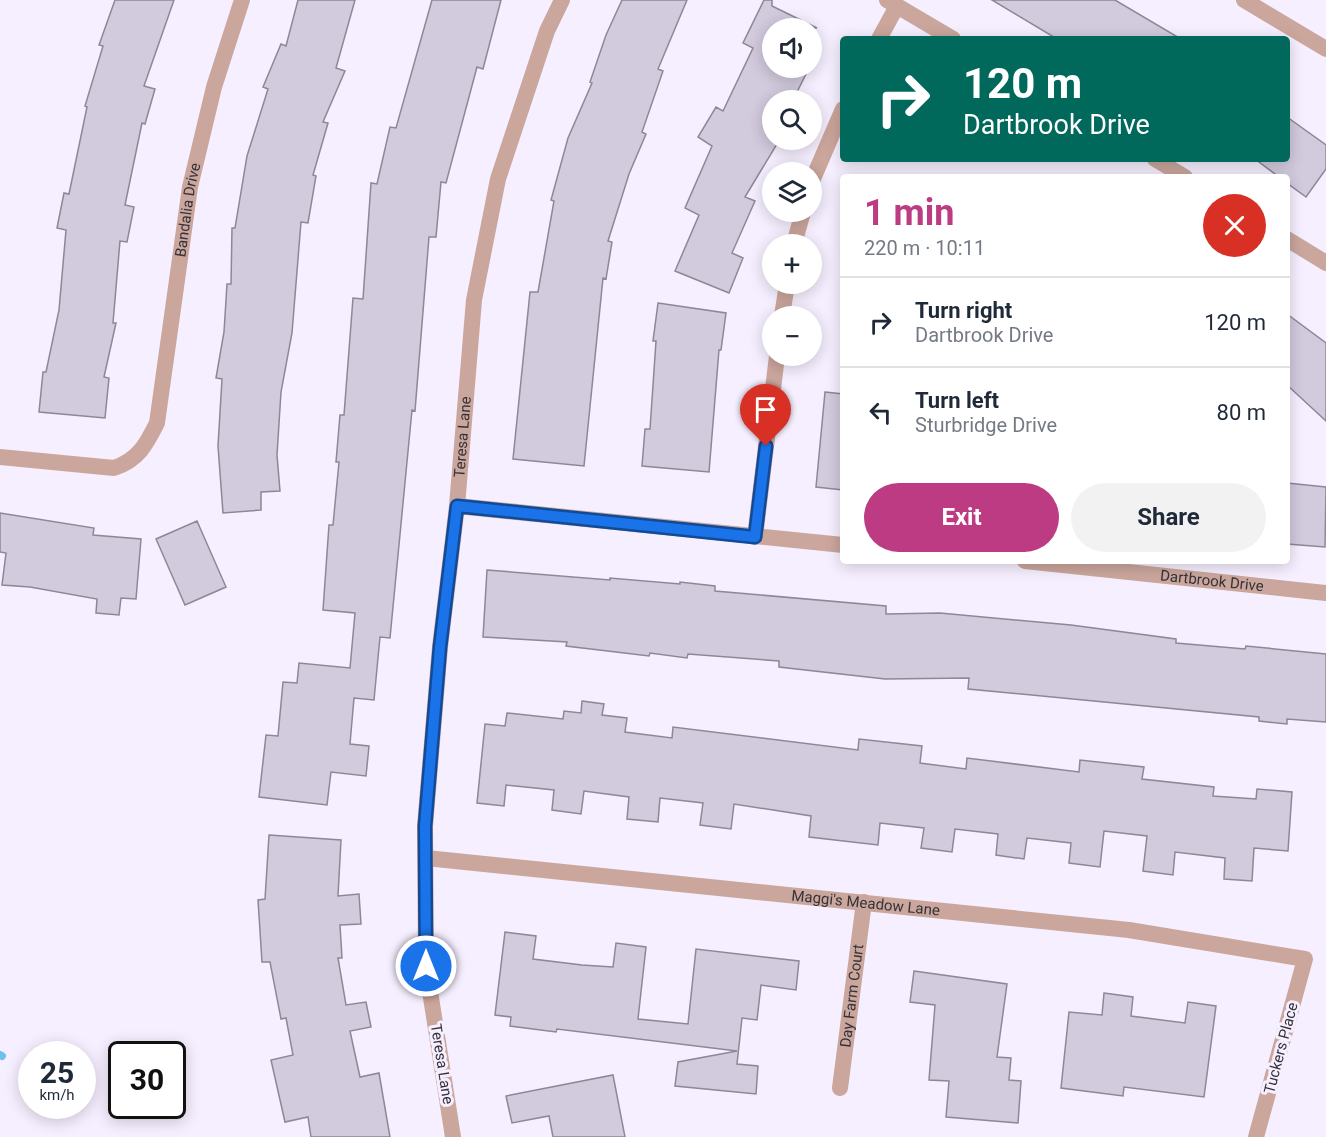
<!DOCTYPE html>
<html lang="en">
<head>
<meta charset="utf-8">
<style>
	:root { --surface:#fff; --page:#f2f2f3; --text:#1f2937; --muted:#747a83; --line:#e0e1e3; --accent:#bd3b82 }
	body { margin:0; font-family:Roboto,sans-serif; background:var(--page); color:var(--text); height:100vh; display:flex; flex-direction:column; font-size:22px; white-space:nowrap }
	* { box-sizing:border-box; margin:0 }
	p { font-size:20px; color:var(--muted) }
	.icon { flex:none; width:33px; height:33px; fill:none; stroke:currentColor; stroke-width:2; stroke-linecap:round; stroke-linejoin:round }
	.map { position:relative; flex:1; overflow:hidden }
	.drawer { position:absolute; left:840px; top:174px; width:450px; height:390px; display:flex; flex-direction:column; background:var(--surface); border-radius:6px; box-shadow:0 3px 15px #0003 }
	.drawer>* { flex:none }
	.guide { position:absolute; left:840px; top:36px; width:450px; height:126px; border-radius:6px; box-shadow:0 3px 15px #0003; background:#00695c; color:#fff; overflow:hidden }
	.controls { position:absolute; left:762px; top:18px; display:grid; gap:12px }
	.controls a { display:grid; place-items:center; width:60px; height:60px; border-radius:50%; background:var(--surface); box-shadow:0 3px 15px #0003; font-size:30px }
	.speed { position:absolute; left:18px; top:1041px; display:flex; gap:12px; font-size:30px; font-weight:700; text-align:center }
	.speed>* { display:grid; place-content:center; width:78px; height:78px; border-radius:50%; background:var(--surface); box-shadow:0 3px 15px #0003; line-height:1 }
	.speed small { font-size:15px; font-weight:400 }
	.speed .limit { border:3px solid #111; border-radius:9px; background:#fff; color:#111 }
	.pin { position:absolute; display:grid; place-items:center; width:51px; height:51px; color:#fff; margin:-62px -26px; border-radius:50% 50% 50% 0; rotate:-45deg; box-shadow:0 0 6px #0007 }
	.pin .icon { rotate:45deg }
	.me { position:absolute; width:66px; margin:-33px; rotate:0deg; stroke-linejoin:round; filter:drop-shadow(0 0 4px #0008) }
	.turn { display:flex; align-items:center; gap:21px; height:126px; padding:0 24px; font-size:27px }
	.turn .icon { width:78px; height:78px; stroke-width:2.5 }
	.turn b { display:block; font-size:42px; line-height:51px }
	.round { display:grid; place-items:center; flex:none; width:63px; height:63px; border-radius:32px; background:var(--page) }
	.head { display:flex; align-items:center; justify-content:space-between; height:102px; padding:0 24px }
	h1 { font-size:36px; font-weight:700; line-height:45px; color:var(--accent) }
	.cta { display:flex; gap:12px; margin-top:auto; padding:12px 24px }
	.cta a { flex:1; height:69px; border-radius:36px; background:var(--accent); color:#fff; font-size:24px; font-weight:700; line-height:69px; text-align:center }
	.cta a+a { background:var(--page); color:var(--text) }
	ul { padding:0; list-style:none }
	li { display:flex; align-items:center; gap:18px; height:90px; padding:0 24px; border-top:2px solid var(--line) }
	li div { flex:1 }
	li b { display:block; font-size:22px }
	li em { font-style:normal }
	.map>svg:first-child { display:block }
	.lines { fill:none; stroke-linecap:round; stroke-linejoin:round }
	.stream { stroke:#6fc0ed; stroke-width:8 }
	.building { fill:#d2cadd; stroke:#8e8798; stroke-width:1.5 }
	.minor { stroke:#cba69c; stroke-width:16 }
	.tertiary { stroke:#cba69c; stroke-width:16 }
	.route-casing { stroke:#114b97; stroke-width:15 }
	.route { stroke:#1a73e8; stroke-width:10 }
	.labels { text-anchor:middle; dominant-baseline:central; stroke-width:6; stroke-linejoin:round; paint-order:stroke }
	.street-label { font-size:15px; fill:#353239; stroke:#f6efff }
</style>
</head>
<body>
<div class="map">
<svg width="1326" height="1137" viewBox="0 0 1326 1137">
	<rect width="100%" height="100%" fill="#f6efff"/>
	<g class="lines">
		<path class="stream" d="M 0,1055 L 2,1056"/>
	</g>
	<path class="building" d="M 115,0 L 174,0 L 144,86 L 155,89 L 145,124 L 142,123 L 125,205 L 134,207 L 127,242 L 120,241 L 113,323 L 116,323 L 104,377 L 109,378 L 105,418 L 39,412 L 43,372 L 46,372 L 59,310 L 66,230 L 57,228 L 64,193 L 69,194 L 87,107 L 85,106 L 103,46 L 99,45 Z
		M 298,0 L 355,0 L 336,68 L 345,71 L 323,122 L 328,123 L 313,175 L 316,176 L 308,223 L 301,222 L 292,333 L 281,392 L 277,455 L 280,491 L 261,492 L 261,510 L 223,513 L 218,446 L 222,379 L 216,378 L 224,332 L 227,284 L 231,284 L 232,228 L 235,228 L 247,156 L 268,89 L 263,87 L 281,44 L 286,46 Z
		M 432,0 L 501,0 L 483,69 L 477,67 L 446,183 L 441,182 L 436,237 L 429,237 L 415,411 L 412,410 L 390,638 L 380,637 L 374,700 L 354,698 L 350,744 L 369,746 L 366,776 L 331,772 L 327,805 L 259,797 L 266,735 L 278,736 L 283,682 L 297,683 L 299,663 L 350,668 L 355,613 L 323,610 L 329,525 L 333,525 L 339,462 L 336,462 L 340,415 L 344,415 L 353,298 L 363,299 L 371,183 L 377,184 L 390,127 L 396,128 Z
		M 622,0 L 687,0 L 658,69 L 663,71 L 642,132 L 646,134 L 629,174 L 608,241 L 612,242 L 606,279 L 603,278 L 584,466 L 513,459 L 530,292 L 538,292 L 554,201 L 551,200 L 568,138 L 592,83 L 590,82 L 606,35 Z
		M 764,0 L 772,0 L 772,6 L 817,28 L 772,28 L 772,68 L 809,68 L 793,100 L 772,100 L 772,141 L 777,144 L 745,197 L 755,201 L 732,253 L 743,258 L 729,293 L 675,271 L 699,215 L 685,208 L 712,146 L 698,137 L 716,107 L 723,111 L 753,48 L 743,43 Z
		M 992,0 L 1115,0 L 1181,39 L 1057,39 Z
		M 1287,117 L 1326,145 L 1326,169 L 1306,197 L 1287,183 L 1287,177 L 1279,177 L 1255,159 L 1287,159 Z
		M 658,303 L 726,313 L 721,350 L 719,350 L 709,472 L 642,466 L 645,429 L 650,429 L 656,341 L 653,341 Z
		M 1287,314 L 1326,343 L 1326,421 L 1287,385 Z
		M 825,392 L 843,394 L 843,490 L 816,487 Z
		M 1287,483 L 1326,487 L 1325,547 L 1287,544 Z
		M 0,513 L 94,528 L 93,535 L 141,539 L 136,599 L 121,598 L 119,615 L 96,613 L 97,599 L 30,587 L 2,585 L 6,553 L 0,552 Z
		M 197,521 L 226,587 L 185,605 L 156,539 Z
		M 487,570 L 610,580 L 610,578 L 680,584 L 680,582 L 715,586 L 715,591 L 886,606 L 886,614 L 940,613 L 1071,625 L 1176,639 L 1176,643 L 1245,649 L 1246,646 L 1326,654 L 1326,722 L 1287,719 L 1287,724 L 1259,721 L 1259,717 L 968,689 L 969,678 L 885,679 L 779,667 L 779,661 L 688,654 L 687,658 L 650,653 L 649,656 L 566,646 L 567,642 L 483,637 Z
		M 582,701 L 604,704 L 602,715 L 627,718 L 625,732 L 672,738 L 673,727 L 858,750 L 859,739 L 922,746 L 920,763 L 966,769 L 967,758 L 1079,772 L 1080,760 L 1144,767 L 1142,779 L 1214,787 L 1213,796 L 1256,799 L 1257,789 L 1292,792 L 1288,851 L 1254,848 L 1252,881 L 1224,879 L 1225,858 L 1175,852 L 1173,875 L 1143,871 L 1147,836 L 1104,831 L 1100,867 L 1069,863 L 1071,843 L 1027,838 L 1024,859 L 996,855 L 998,834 L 955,829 L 952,852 L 921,848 L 924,828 L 880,823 L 878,845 L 809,837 L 811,816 L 734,804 L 731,829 L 700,825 L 703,803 L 660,798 L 658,822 L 627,819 L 629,797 L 584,791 L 581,814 L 552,810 L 554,790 L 506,785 L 504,806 L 477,803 L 485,724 L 505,726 L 507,713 L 563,719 L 564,711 L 581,713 Z
		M 269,835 L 341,840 L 338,896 L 359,894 L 361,924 L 340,925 L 342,958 L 338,958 L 346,1005 L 366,1002 L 371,1027 L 350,1031 L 360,1077 L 379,1073 L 390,1137 L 311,1137 L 308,1117 L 285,1122 L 271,1060 L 293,1055 L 286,1018 L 281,1019 L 270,962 L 262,962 L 258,900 L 265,899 Z
		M 505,932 L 536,936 L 533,959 L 582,965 L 613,967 L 616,943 L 646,947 L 638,1019 L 688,1024 L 696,949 L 799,961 L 796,990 L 761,985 L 757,1020 L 742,1018 L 737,1064 L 758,1066 L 756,1094 L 675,1086 L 678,1062 L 737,1051 L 557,1029 L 556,1032 L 510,1026 L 511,1017 L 495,1015 Z
		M 914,971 L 1007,984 L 997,1057 L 1011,1058 L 1009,1080 L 1021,1081 L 1018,1123 L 946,1117 L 949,1081 L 929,1080 L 935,1005 L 910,1002 Z
		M 1104,993 L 1133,997 L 1131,1016 L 1185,1023 L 1188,1002 L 1216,1006 L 1204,1097 L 1124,1087 L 1123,1096 L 1061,1088 L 1069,1012 L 1102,1015 Z
		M 613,1075 L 625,1137 L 553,1137 L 549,1116 L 512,1123 L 506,1096 Z"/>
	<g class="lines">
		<g class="minor">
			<path d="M 887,0 L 953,39"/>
			<path d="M 879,39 L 897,6"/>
			<path d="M 1155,159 L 1185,177"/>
			<path d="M 812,181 L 843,109"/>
			<path d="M 1287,239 L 1326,263"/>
			<path d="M 794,244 L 803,212"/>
			<path d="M 782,316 L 787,284"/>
			<path id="s1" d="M 0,457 L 114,468 C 138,460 146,445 157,423 L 190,187 L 214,87 L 242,0"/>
			<path d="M 457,506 L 843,545"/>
			<path d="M 755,537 L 777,356"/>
			<path id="s2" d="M 1025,561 L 1326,593"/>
			<path id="s3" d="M 426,858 L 1129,930 L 1305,959 L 1256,1137"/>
			<path id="s4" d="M 840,1088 L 864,902"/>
			<path id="s5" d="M 453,1137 L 426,966 L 425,826 L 440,647 L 457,506 L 474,300 L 498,179 L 547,31 L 562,0"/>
		</g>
		<path class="tertiary" d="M 1244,0 L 1326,49"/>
	</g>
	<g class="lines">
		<g class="route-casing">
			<path id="route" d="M 426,966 L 425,826 L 440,647 L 457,506 L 755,537 L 766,446"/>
		</g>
		<use href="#route" class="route"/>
	</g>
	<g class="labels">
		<g class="street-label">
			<text stroke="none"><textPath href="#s1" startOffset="394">Bandalia Drive</textPath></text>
			<text stroke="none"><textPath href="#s5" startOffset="704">Teresa Lane</textPath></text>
			<text stroke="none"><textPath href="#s2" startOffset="188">Dartbrook Drive</textPath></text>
			<text stroke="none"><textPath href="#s3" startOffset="442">Maggi's Meadow Lane</textPath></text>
			<text stroke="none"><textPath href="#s4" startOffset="93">Day Farm Court</textPath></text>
			<text transform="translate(1281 1048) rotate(-75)">Tuckers Place</text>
			<text transform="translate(442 1064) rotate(81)">Teresa Lane</text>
		</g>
	</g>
</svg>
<div class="controls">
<a><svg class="icon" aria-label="sound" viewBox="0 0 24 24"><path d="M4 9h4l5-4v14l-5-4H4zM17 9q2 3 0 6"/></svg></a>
<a><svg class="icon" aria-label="search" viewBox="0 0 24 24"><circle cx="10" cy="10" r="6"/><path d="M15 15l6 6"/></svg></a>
<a><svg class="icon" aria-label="layers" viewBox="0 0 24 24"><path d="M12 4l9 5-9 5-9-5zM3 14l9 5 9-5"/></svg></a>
<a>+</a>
<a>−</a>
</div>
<div class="speed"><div>25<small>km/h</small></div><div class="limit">30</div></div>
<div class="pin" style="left:766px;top:446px;background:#d93025"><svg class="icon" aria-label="arrive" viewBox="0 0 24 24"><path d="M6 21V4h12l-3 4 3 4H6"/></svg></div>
<svg class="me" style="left:426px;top:966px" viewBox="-20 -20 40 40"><circle r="17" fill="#1a73e8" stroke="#fff" stroke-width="3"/><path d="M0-11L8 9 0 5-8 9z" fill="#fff"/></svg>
<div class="guide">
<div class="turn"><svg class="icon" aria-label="right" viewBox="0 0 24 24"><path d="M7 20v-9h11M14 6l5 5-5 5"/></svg><div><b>120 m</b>Dartbrook Drive</div></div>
</div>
<section class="drawer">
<div class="head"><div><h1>1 min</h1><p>220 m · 10:11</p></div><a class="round" style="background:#d93025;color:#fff"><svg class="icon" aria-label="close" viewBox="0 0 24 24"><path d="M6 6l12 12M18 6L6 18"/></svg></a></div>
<ul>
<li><svg class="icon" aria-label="right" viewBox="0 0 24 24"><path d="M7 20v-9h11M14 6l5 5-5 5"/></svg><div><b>Turn right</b><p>Dartbrook Drive</p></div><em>120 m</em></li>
<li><svg class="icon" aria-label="left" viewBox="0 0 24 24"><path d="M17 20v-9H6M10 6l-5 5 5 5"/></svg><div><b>Turn left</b><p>Sturbridge Drive</p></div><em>80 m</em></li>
</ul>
<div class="cta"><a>Exit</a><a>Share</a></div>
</section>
</div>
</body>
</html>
